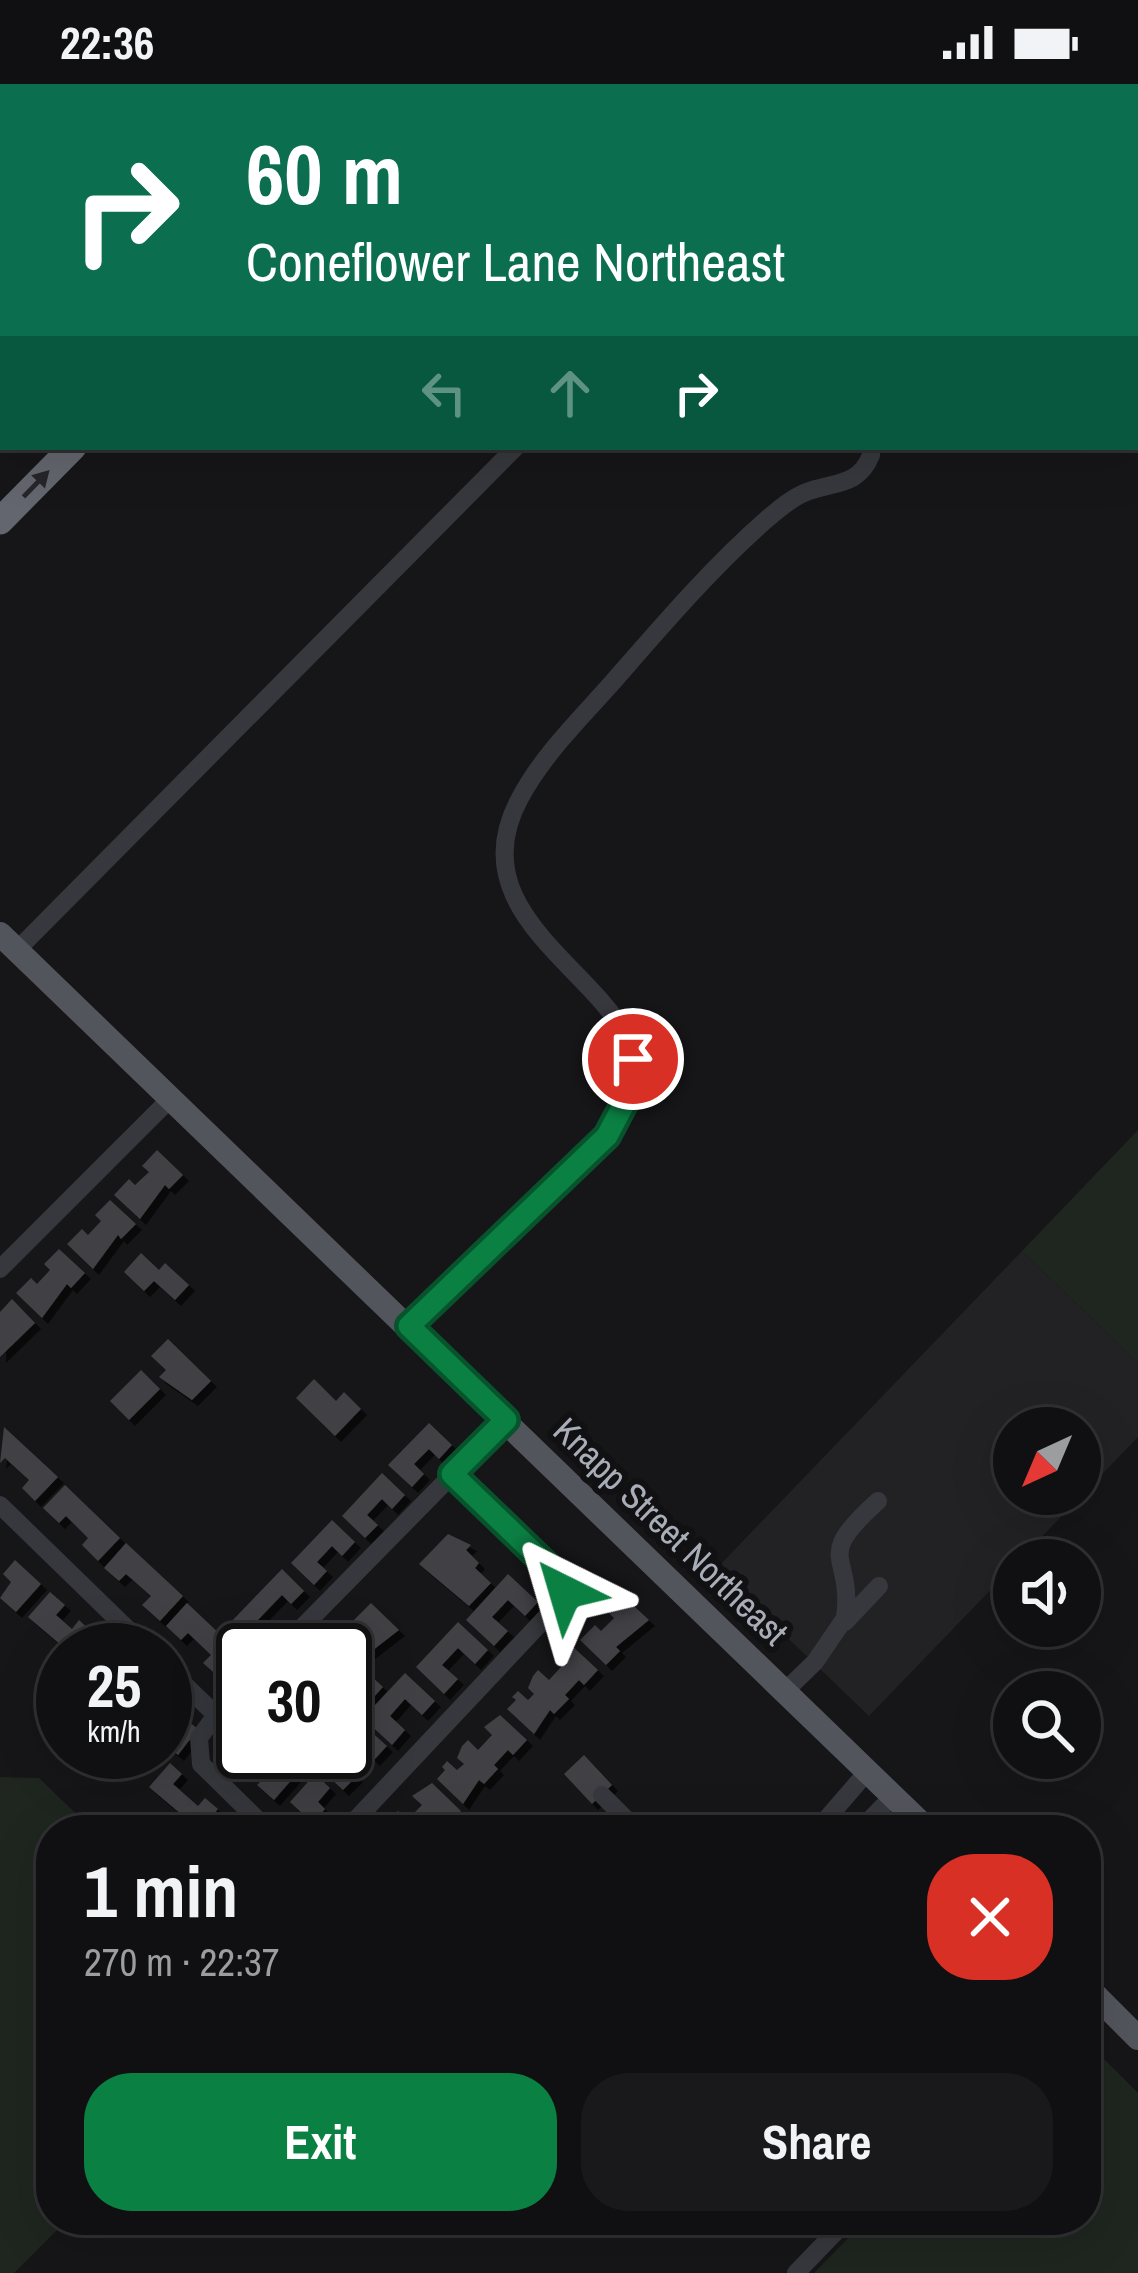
<!DOCTYPE html>
<html lang="en">
<head>
<meta charset="utf-8">
<style>
	:root { --surface:#101012; --page:#19191b; --text:#f1f3f6; --muted:#9c9d9f; --line:#303032; --accent:#0b8043 }
	body { margin:0; font-family:"Archivo Narrow",sans-serif; background:var(--page); color:var(--text); height:100vh; display:flex; flex-direction:column; font-size:45px; white-space:nowrap }
	* { box-sizing:border-box; margin:0 }
	p { font-size:39px; color:var(--muted) }
	.icon { flex:none; width:66px; height:66px; fill:none; stroke:currentColor; stroke-width:2; stroke-linecap:round; stroke-linejoin:round }
	.map { position:relative; flex:1; overflow:hidden }
	.sheet { position:absolute; left:36px; top:1731px; width:1065px; height:420px; display:flex; flex-direction:column; background:var(--surface); border-radius:48px; box-shadow:0 12px 48px #0002,0 0 0 3px var(--line) }
	.sheet>* { flex:none }
	.hud { position:absolute; left:0px; top:0px; width:1140px; height:366px; box-shadow:0 12px 48px #0002,0 0 0 3px var(--line); background:#0b6e4f; color:#fff; overflow:hidden }
	.needle { width:78px; rotate:224deg }
	.controls { position:absolute; left:993px; top:1323px; display:grid; gap:24px }
	.controls a { display:grid; place-items:center; width:108px; height:108px; border-radius:50%; background:var(--surface); box-shadow:0 12px 48px #0002,0 0 0 3px var(--line); font-size:60px }
	.speed { position:absolute; left:36px; top:1539px; display:flex; gap:24px; font-size:60px; font-weight:700; text-align:center }
	.speed>* { display:grid; place-content:center; width:156px; height:156px; border-radius:50%; background:var(--surface); box-shadow:0 12px 48px #0002,0 0 0 3px var(--line); line-height:1 }
	.speed small { font-size:30px; font-weight:400 }
	.speed .limit { border:6px solid #111; border-radius:18px; background:#fff; color:#111 }
	.pin { position:absolute; display:grid; place-items:center; width:102px; height:102px; color:#fff; margin:-51px; border:6px solid #fff; border-radius:50%; box-shadow:0 3px 12px #0007 }
	.me { position:absolute; width:132px; margin:-66px; rotate:320deg; stroke-linejoin:round; filter:drop-shadow(0 0 9px #0008) }
	.turn { display:flex; align-items:center; gap:42px; height:252px; padding:0 48px; font-size:54px }
	.turn .icon { width:156px; height:156px; stroke-width:2.5 }
	.turn b { display:block; font-size:84px; line-height:102px }
	.lanes { display:flex; align-items:center; height:114px; padding:0 48px; background:#0003; justify-content:center; gap:60px; direction:ltr }
	.lanes .off { opacity:.35 }
	.round { display:grid; place-items:center; flex:none; width:126px; height:126px; border-radius:48px; background:var(--page) }
	.summary { display:flex; align-items:center; justify-content:space-between; height:204px; padding:0 48px }
	h1 { font-size:72px; font-weight:800; line-height:90px }
	.button { display:flex; gap:24px; margin-top:auto; padding:24px 48px }
	.button a { flex:1; height:138px; border-radius:48px; background:var(--accent); color:#fff; font-size:48px; font-weight:800; line-height:138px; text-align:center }
	.button a+a { background:var(--page); color:var(--text) }
	.status { display:flex; justify-content:space-between; align-items:center; height:84px; padding:0 60px; background:var(--surface); direction:ltr }
	.status svg { height:33px; fill:currentColor }
	.map>svg:first-child { display:block }
	.built { fill:#222225; fill-rule:evenodd }
	.green { fill:#1e261f }
	.building { fill:#404145; filter:url(#shadow) }
	.lines { fill:none; stroke-linecap:round; stroke-linejoin:round }
	.minor { stroke:#37383d; stroke-width:18 }
	.major { stroke:#53555c; stroke-width:24 }
	.highway { stroke:#63666e; stroke-width:27 }
	.oneway { fill:#26262a }
	.route-casing { stroke:#07532c; stroke-width:30 }
	.route { stroke:#0b8043; stroke-width:21 }
	.labels { text-anchor:middle; dominant-baseline:central; stroke-width:12; stroke-linejoin:round; paint-order:stroke }
	.street-label { font-size:36px; fill:#a8adb8; stroke:#111113 }
</style>
</head>
<body>
<div class="status"><b>22:36</b><svg viewBox="0 0 49 12"><path d="M0 12V9h3v3zM5 12V6h3v6zM10 12V3h3v9zM15 12V0h3v12zM26 1h20v11H26zM47 4h2v5h-2z"/></svg></div>
<div class="map">
<svg width="1138" height="2189" viewBox="0 0 1138 2189">
	<defs>
		<filter id="shadow"><feDropShadow dx="6" dy="6" stdDeviation="0" flood-color="#0009"/></filter>
	</defs>
	<rect width="100%" height="100%" fill="#161618"/>
	<path class="built" d="M 1022,1167 L 1138,1279 L 1138,1353 L 869,1632 L 716,1485 ZM 1014,1344 L 1080,1344 L 1080,1410 L 1014,1410 Z"/>
	<path class="green" d="M 1138,1046 L 1138,1279 L 1022,1167 Z
		M 0,1693 L 39,1694 L 93,1746 L 51,1746 L 51,2136 L 67,2136 L 14,2189 L 0,2189 Z
		M 1086,1957 L 1138,2009 L 1138,2189 L 814,2189 L 866,2136 L 1086,2136 Z"/>
	<path class="building" d="M 157,1066 L 183,1091 L 169,1105 L 165,1101 L 140,1135 L 114,1111 L 129,1095 L 135,1101 L 149,1088 L 142,1082 Z
		M 110,1116 L 136,1140 L 121,1155 L 118,1151 L 93,1185 L 67,1160 L 82,1145 L 88,1151 L 101,1137 L 95,1131 Z
		M 59,1165 L 85,1189 L 71,1204 L 67,1200 L 42,1234 L 16,1209 L 31,1194 L 37,1200 L 50,1186 L 44,1180 Z
		M 141,1169 L 159,1186 L 165,1179 L 189,1201 L 175,1216 L 154,1197 L 144,1207 L 124,1188 Z
		M 12,1215 L 35,1239 L 0,1273 L 0,1228 Z
		M 168,1255 L 211,1297 L 192,1316 L 159,1293 L 166,1286 L 151,1272 Z
		M 141,1286 L 160,1305 L 129,1336 L 110,1317 Z
		M 314,1295 L 336,1317 L 344,1308 L 361,1325 L 335,1352 L 296,1314 Z
		M 429,1339 L 452,1361 L 439,1375 L 429,1365 L 414,1380 L 424,1390 L 412,1403 L 388,1381 Z
		M 4,1343 L 58,1393 L 35,1417 L 22,1404 L 29,1396 L 5,1374 L 0,1379 Z
		M 382,1389 L 405,1411 L 392,1425 L 382,1415 L 367,1431 L 378,1441 L 365,1454 L 342,1432 Z
		M 65,1401 L 120,1454 L 98,1477 L 82,1461 L 88,1454 L 66,1432 L 59,1439 L 43,1424 Z
		M 332,1436 L 355,1458 L 342,1472 L 332,1462 L 317,1478 L 327,1487 L 314,1501 L 291,1479 Z
		M 448,1450 L 471,1461 L 466,1466 L 479,1479 L 475,1484 L 491,1499 L 469,1522 L 419,1480 Z
		M 126,1459 L 183,1512 L 160,1537 L 142,1521 L 151,1512 L 126,1490 L 119,1497 L 104,1484 Z
		M 15,1476 L 41,1500 L 16,1528 L 0,1514 L 11,1498 L 3,1490 Z
		M 282,1485 L 304,1507 L 291,1520 L 282,1511 L 256,1538 L 266,1548 L 253,1562 L 230,1539 Z
		M 508,1490 L 538,1518 L 525,1532 L 508,1516 L 492,1533 L 508,1547 L 494,1562 L 466,1536 Z
		M 50,1508 L 65,1521 L 56,1531 L 72,1545 L 79,1536 L 94,1550 L 80,1566 L 67,1566 L 28,1533 Z
		M 623,1512 L 649,1536 L 616,1563 L 620,1567 L 606,1581 L 580,1556 L 595,1541 L 601,1547 L 614,1534 L 608,1528 Z
		M 187,1519 L 242,1571 L 220,1594 L 203,1579 L 211,1571 L 188,1549 L 181,1556 L 166,1542 Z
		M 371,1519 L 399,1546 L 368,1570 L 344,1546 Z
		M 458,1538 L 488,1566 L 475,1580 L 458,1564 L 442,1581 L 458,1595 L 444,1610 L 416,1583 Z
		M 571,1561 L 598,1586 L 584,1601 L 579,1596 L 565,1611 L 569,1615 L 554,1630 L 550,1626 L 534,1650 L 507,1625 L 516,1616 L 512,1613 L 518,1607 L 528,1616 L 534,1610 L 528,1604 L 533,1592 L 538,1586 L 549,1596 L 563,1581 L 555,1573 Z
		M 345,1568 L 383,1603 L 362,1626 L 347,1612 L 354,1604 L 345,1595 Z
		M 405,1589 L 435,1617 L 422,1631 L 405,1615 L 390,1632 L 405,1646 L 392,1661 L 363,1634 Z
		M 500,1631 L 527,1656 L 513,1671 L 508,1666 L 494,1681 L 498,1685 L 484,1700 L 479,1696 L 463,1720 L 437,1695 L 445,1686 L 442,1683 L 447,1677 L 457,1686 L 464,1680 L 457,1674 L 462,1662 L 468,1656 L 478,1666 L 492,1651 L 484,1643 Z
		M 181,1632 L 198,1645 L 178,1671 L 165,1661 L 165,1639 L 172,1644 Z
		M 357,1635 L 387,1662 L 374,1676 L 357,1660 L 342,1677 L 357,1692 L 343,1706 L 315,1680 L 326,1668 L 345,1668 L 345,1648 Z
		M 243,1641 L 243,1668 L 268,1668 L 295,1692 L 274,1716 L 257,1701 L 266,1692 L 243,1671 L 236,1679 L 221,1666 Z
		M 584,1671 L 612,1701 L 592,1720 L 564,1690 Z
		M 170,1679 L 182,1690 L 173,1700 L 198,1722 L 205,1714 L 218,1725 L 200,1746 L 149,1703 Z
		M 315,1690 L 330,1704 L 318,1718 L 325,1725 L 313,1739 L 290,1718 Z
		M 432,1699 L 461,1727 L 446,1743 L 441,1738 L 432,1746 L 394,1746 L 390,1742 L 394,1731 L 398,1727 L 407,1736 L 422,1721 L 412,1712 Z"/>
	<g class="lines">
		<path class="minor" d="M 17,866 L 516,363
			M 0,1185 L 172,1013
			M 409,1242 C 463,1191 604,1075 630,1014 C 673,908 444,853 520,714 C 543,671 579,636 611,600 C 661,543 710,485 767,435 C 779,425 790,415 804,409 C 832,397 858,404 871,371
			M 0,1421 L 149,1566
			M 845,1538 L 879,1502
			M 280,1566 L 506,1336
			M 165,1582 L 216,1631 L 199,1654 L 201,1680 L 268,1746
			M 784,1608 L 815,1578 L 845,1534 C 854,1468 811,1477 878,1417
			M 216,1631 L 243,1604
			M 602,1711 L 637,1746
			M 346,1746 L 565,1513 L 557,1491 L 452,1390
			M 817,1746 L 867,1688
			M 860,1746 L 893,1712
			M 796,2189 L 847,2136"/>
		<path class="major" d="M 0,850 L 928,1746
			M 1086,1902 L 1138,1954"/>
		<path class="highway" d="M 313,3 L 316,0
			M 425,3 L 428,0
			M 0,322 L 3,319
			M 0,437 L 73,363"/>
	</g>
	<defs><path id="oneway-solid" d="M-6-.8H1V-3.2L6.5 0L1 3.2V.8H-6Z" transform="scale(3)"/></defs>
	<use class="oneway" href="#oneway-solid" transform="translate(36 400) rotate(-46)"/>
	<g class="lines">
		<g class="route-casing">
			<path id="route" d="M 565,1508 L 557,1491 L 452,1390 L 506,1336 L 409,1242 L 607,1052 L 633,1003 L 633,975"/>
		</g>
		<use href="#route" class="route"/>
	</g>
	<g class="labels">
		<g class="street-label">
			<text transform="translate(671 1447) rotate(44)">Knapp Street Northeast</text>
		</g>
	</g>
</svg>
<div class="controls">
<a><svg class="needle" viewBox="-14 -14 28 28"><path d="M0-13l5 13h-10z" fill="#e53935"/><path d="M0 13l5-13h-10z" fill="#9c9d9f"/></svg></a>
<a><svg class="icon" aria-label="sound" viewBox="0 0 24 24"><path d="M4 9h4l5-4v14l-5-4H4zM17 9q2 3 0 6"/></svg></a>
<a><svg class="icon" aria-label="search" viewBox="0 0 24 24"><circle cx="10" cy="10" r="6"/><path d="M15 15l6 6"/></svg></a>
</div>
<div class="speed"><div>25<small>km/h</small></div><div class="limit">30</div></div>
<div class="pin" style="left:633px;top:975px;background:#d93025"><svg class="icon" aria-label="arrive" viewBox="0 0 24 24"><path d="M6 21V4h12l-3 4 3 4H6"/></svg></div>
<svg class="me" style="left:565px;top:1508px" viewBox="-20 -20 40 40"><path d="M0-17L14 15 0 8-14 15z" fill="#0b8043" stroke="#fff" stroke-width="4"/></svg>
<div class="hud">
<div class="turn"><svg class="icon" aria-label="right" viewBox="0 0 24 24"><path d="M7 20v-9h11M14 6l5 5-5 5"/></svg><div><b>60 m</b>Coneflower Lane Northeast</div></div>
<div class="lanes"><svg class="icon off" aria-label="left" viewBox="0 0 24 24"><path d="M17 20v-9H6M10 6l-5 5 5 5"/></svg><svg class="icon off" aria-label="ahead" viewBox="0 0 24 24"><path d="M12 20V5M6 11l6-6 6 6"/></svg><svg class="icon" aria-label="right" viewBox="0 0 24 24"><path d="M7 20v-9h11M14 6l5 5-5 5"/></svg></div>
</div>
<section class="sheet">
<div class="summary"><div><h1>1 min</h1><p>270 m · 22:37</p></div><a class="round" style="background:#d93025;color:#fff"><svg class="icon" aria-label="close" viewBox="0 0 24 24"><path d="M6 6l12 12M18 6L6 18"/></svg></a></div>
<div class="button"><a>Exit</a><a>Share</a></div>
</section>
</div>
</body>
</html>
